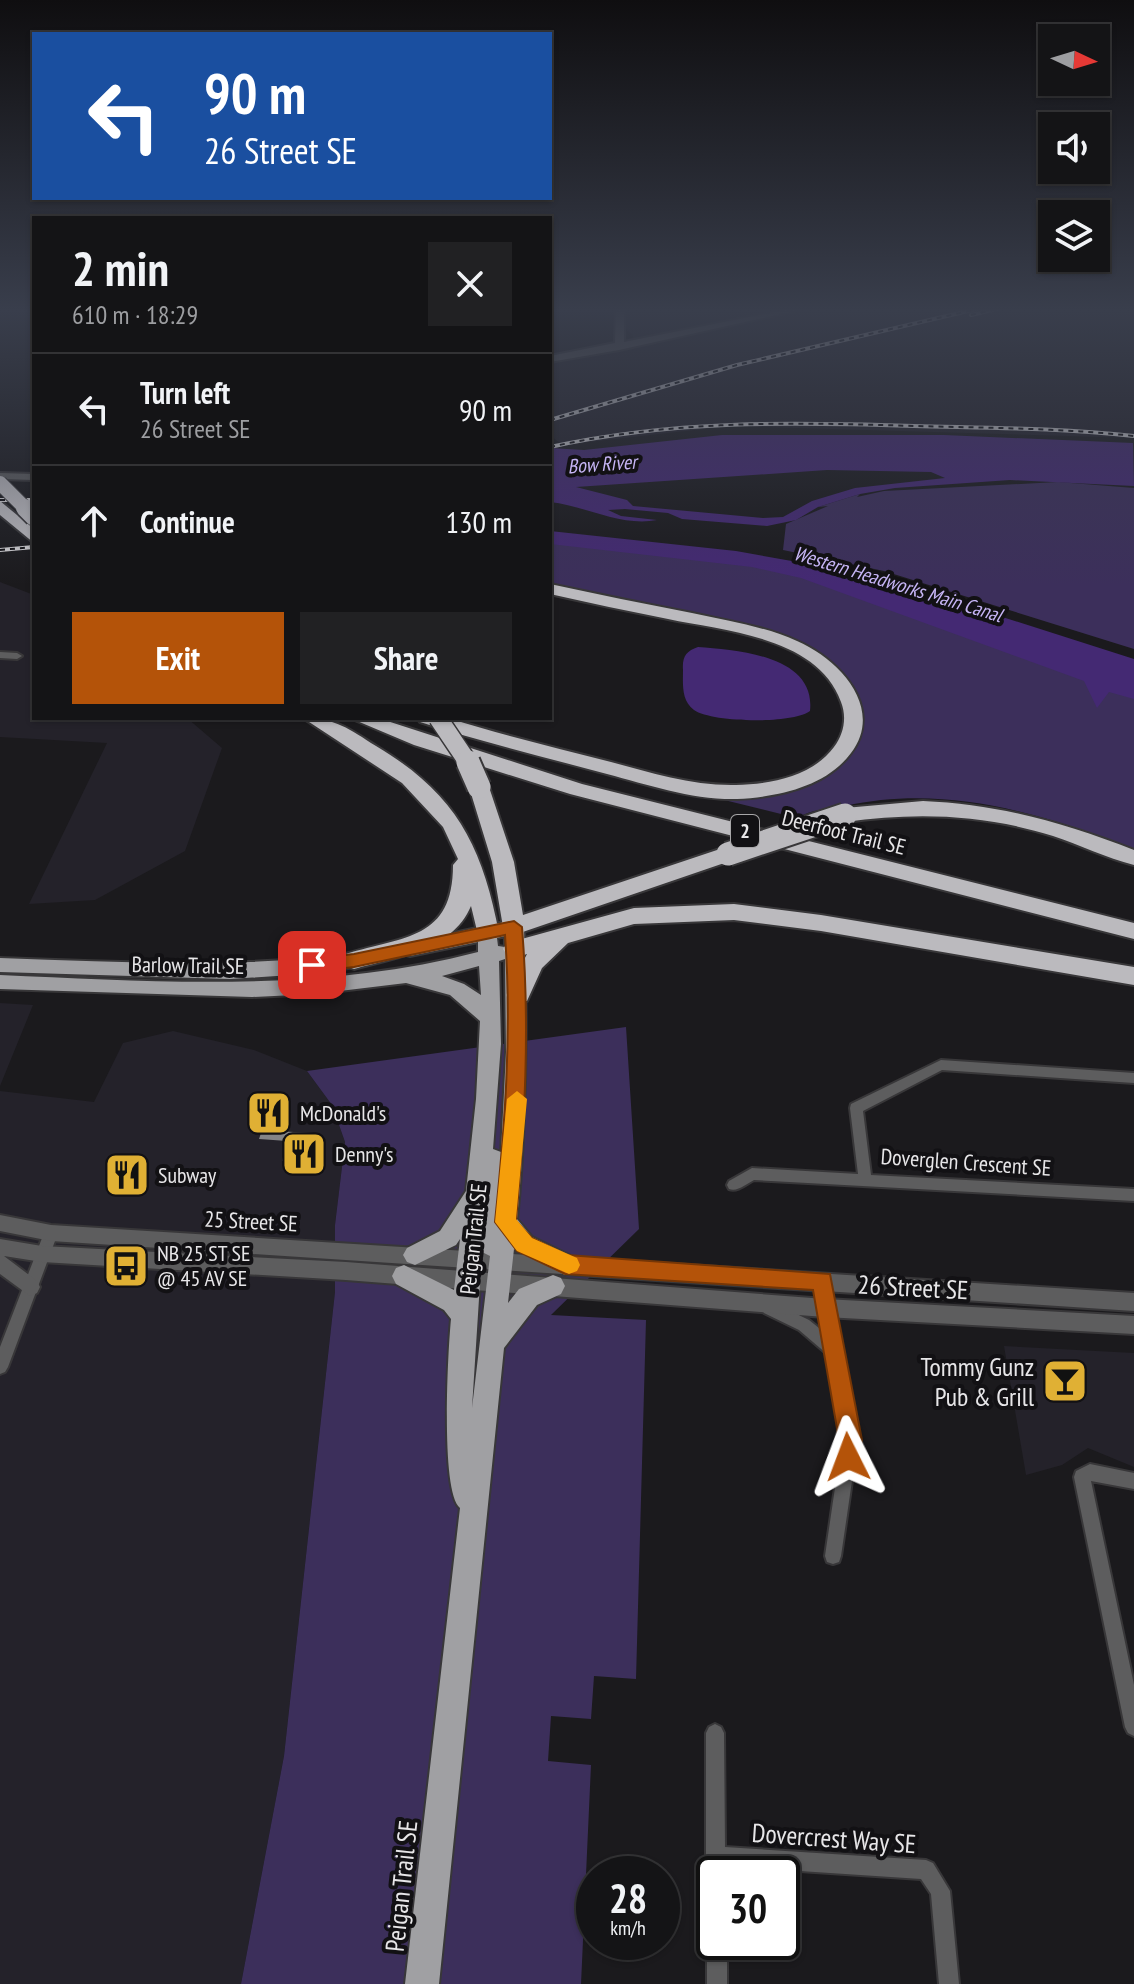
<!DOCTYPE html>
<html lang="en">
<head>
<meta charset="utf-8">
<style>
	:root { --surface:#141416; --page:#212123; --text:#f1f3f6; --muted:#9d9ea1; --line:#333335; --accent:#b45309 }
	body { margin:0; font-family:"PT Sans Narrow",sans-serif; background:var(--page); color:var(--text); height:100vh; display:flex; flex-direction:column; font-size:30px; white-space:nowrap }
	* { box-sizing:border-box; margin:0 }
	p { font-size:26px; color:var(--muted) }
	.icon { flex:none; width:44px; height:44px; fill:none; stroke:currentColor; stroke-width:2; stroke-linecap:round; stroke-linejoin:round }
	.map { position:relative; flex:1; overflow:hidden }
	.panel { position:absolute; left:32px; top:216px; width:520px; height:504px; display:flex; flex-direction:column; background:var(--surface); border-radius:0px; box-shadow:0 2px 6px #0004,0 0 0 2px var(--line) }
	.panel>* { flex:none }
	.top-card { position:absolute; left:32px; top:32px; width:520px; height:168px; border-radius:0px; box-shadow:0 2px 6px #0004,0 0 0 2px var(--line); background:#1a4fa0; color:#fff; overflow:hidden }
	.needle { width:52px; rotate:94deg }
	.buttons { position:absolute; left:1038px; top:24px; display:grid; gap:16px }
	.buttons a { display:grid; place-items:center; width:72px; height:72px; border-radius:0px; background:var(--surface); box-shadow:0 2px 6px #0004,0 0 0 2px var(--line); font-size:40px }
	.speed { position:absolute; left:576px; top:1856px; display:flex; gap:16px; font-size:40px; font-weight:700; text-align:center }
	.speed>* { display:grid; place-content:center; width:104px; height:104px; border-radius:50%; background:var(--surface); box-shadow:0 2px 6px #0004,0 0 0 2px var(--line); line-height:1 }
	.speed small { font-size:20px; font-weight:400 }
	.speed .limit { border:4px solid #111; border-radius:12px; background:#fff; color:#111 }
	.pin { position:absolute; display:grid; place-items:center; width:68px; height:68px; color:#fff; margin:-34px; border-radius:16px; box-shadow:0 4px 12px #0006 }
	.me { position:absolute; width:88px; margin:-44px; rotate:357deg; stroke-linejoin:round; filter:drop-shadow(0 0 6px #0008) }
	.turn { display:flex; align-items:center; gap:28px; height:168px; padding:0 40px; font-size:36px }
	.turn .icon { width:104px; height:104px; stroke-width:2.5 }
	.turn b { display:block; font-size:56px; line-height:68px }
	.round { display:grid; place-items:center; flex:none; width:84px; height:84px; border-radius:0px; background:var(--page) }
	.head { display:flex; align-items:center; justify-content:space-between; height:136px; padding:0 40px }
	h1 { font-size:48px; font-weight:800; line-height:60px }
	.button { display:flex; gap:16px; margin-top:auto; padding:16px 40px }
	.button a { flex:1; height:92px; border-radius:0px; background:var(--accent); color:#fff; font-size:32px; font-weight:800; line-height:92px; text-align:center }
	.button a+a { background:var(--page); color:var(--text) }
	ul { padding:0; list-style:none }
	li { display:flex; align-items:center; gap:24px; height:112px; padding:0 40px; border-top:2px solid var(--line) }
	li div { flex:1 }
	li b { display:block; font-size:30px }
	li em { font-style:normal }
	.map>svg:first-child { display:block }
	.built { fill:#24222a }
	.green { fill:#3c2f5b }
	.water { fill:#442973; fill-rule:evenodd }
	.building { fill:#848487 }
	.lines { fill:none; stroke-linecap:round; stroke-linejoin:round }
	.minor-casing { stroke:#383739; stroke-width:4 }
	.tertiary-casing { stroke:#383739; stroke-width:4 }
	.primary-casing { stroke:#383739; stroke-width:4 }
	.motorway-casing { stroke:#383739; stroke-width:4 }
	.minor { fill:#5d5d5e; fill-rule:evenodd }
	.tertiary { fill:#5d5d5e; fill-rule:evenodd }
	.primary { fill:#a0a0a3; fill-rule:evenodd }
	.motorway { fill:#bbbabe; fill-rule:evenodd }
	.rail-casing { stroke:#d1d0d2; stroke-width:4 }
	.rail { stroke:#121114; stroke-width:2; stroke-dasharray:5; stroke-linecap:butt }
	.motorway-bridge-far2-casing { stroke:#383739; stroke-width:16; stroke-linecap:butt }
	.motorway-bridge-far1-casing { stroke:#383739; stroke-width:21; stroke-linecap:butt }
	.motorway-bridge-casing { stroke:#383739; stroke-width:27; stroke-linecap:butt }
	.motorway-bridge-far2 { stroke:#bbbabe; stroke-width:14 }
	.motorway-bridge-far1 { stroke:#bbbabe; stroke-width:18 }
	.motorway-bridge { stroke:#bbbabe; stroke-width:23 }
	.route { fill:#b45309; stroke:#753606; stroke-width:2 }
	.slow { fill:#f59e0b }
	.labels { text-anchor:middle; dominant-baseline:central; stroke-width:8; stroke-linejoin:round; paint-order:stroke }
	.far-water-label { font-size:20px; font-style:italic; fill:#c6b5f5; stroke:#121114 }
	.shield { fill:#121114; stroke:#a7a6a8; stroke-width:2 }
	.shield-label { font-size:20px; font-weight:bold; fill:#e7e6e8 }
	.street-label { font-size:22px; fill:#e7e6e8; stroke:#121114 }
	.poi-label { font-size:22px; fill:#e7e6e8; stroke:#121114; text-anchor:start }
	.near-street-label { font-size:26px; fill:#e7e6e8; stroke:#121114 }
	.near-poi-label { font-size:26px; fill:#e7e6e8; stroke:#121114; text-anchor:end }
</style>
</head>
<body>
<div class="map">
<svg width="1134" height="1984" viewBox="0 0 1134 1984">
	<rect width="100%" height="100%" fill="#1b1a1d"/>
	<path class="built" d="M 628,308 L 1134,308 L 1134,438 L 730,426 L 562,445 L 550,435 L 550,364 L 636,348 L 632,334 L 624,328 Z
		M 0,582 L 34,595 L 34,718 L 187,718 L 222,748 L 185,851 L 95,900 L 29,904 L 107,743 L 0,737 Z
		M 0,1003 L 33,1005 L 0,1086 Z
		M 173,1031 L 254,1050 L 307,1071 L 332,1105 L 345,1142 L 335,1225 L 335,1292 L 284,1756 L 241,1984 L 0,1984 L 0,1091 L 94,1102 L 123,1043 Z
		M 1004,1346 L 1134,1353 L 1134,1467 L 1088,1448 L 1062,1465 L 1026,1475 Z"/>
	<path class="green" d="M 1058,482 L 1134,488 L 1134,649 L 884,571 L 783,550 L 786,524 L 828,506 L 818,507 L 860,494 L 857,497 L 884,491 Z
		M 550,541 L 780,569 L 1134,691 L 1134,849 C 1041,813 945,784 845,806 C 828,809 812,809 797,818 L 716,798 C 768,789 844,792 859,730 C 869,690 828,653 794,639 C 764,626 731,622 699,615 C 650,605 600,595 550,585 Z
		M 626,1027 L 639,1229 L 551,1315 L 646,1320 L 636,1679 L 594,1676 L 591,1719 L 551,1716 L 548,1761 L 591,1765 L 581,1984 L 241,1984 L 284,1756 L 335,1292 L 335,1225 L 345,1142 L 332,1105 L 307,1071 Z"/>
	<path class="water" d="M 722,435 L 944,435 L 1133,443 L 1134,486 L 1010,480 L 895,488 L 860,494 L 818,507 L 796,520 L 767,526 L 682,519 L 668,513 L 625,509 L 608,510 L 621,516 L 657,520 C 621,527 586,506 550,502 L 550,448 L 584,450 ZM 827,470 L 931,472 L 945,478 L 855,488 L 812,501 L 783,517 L 763,518 L 633,506 L 627,500 L 576,487 Z
		M 550,531 L 736,551 L 837,569 L 924,592 L 1134,659 L 1134,699 L 1109,692 L 1097,708 L 1084,681 L 801,578 L 752,567 L 550,544 Z
		M 698,647 C 739,650 816,656 810,711 C 793,724 713,723 694,710 C 681,701 683,683 683,670 C 682,657 686,651 698,647 Z"/>
	<path class="building" d="M 263,1095 L 284,1096 L 274,1131 L 314,1133 L 311,1146 L 325,1147 L 320,1172 L 290,1173 L 292,1161 L 282,1161 L 287,1141 L 259,1139 L 262,1130 L 253,1130 Z"/>
	<g class="lines">
		<g class="minor-casing">
			<path id="minor" d="M 0,652 L 17,653 L 22,656 L 17,659 L 0,658 Z
				M 941,1060 L 1134,1073 L 1134,1083 L 942,1070 L 863,1111 L 871,1175 L 1134,1189 L 1134,1201 L 754,1180 C 746,1184 738,1192 729,1189 L 727,1185 L 729,1181 L 752,1168 L 858,1174 L 850,1108 L 851,1104 Z
				M 51,1227 L 56,1229 L 58,1233 L 8,1367 L 5,1372 L 0,1374 L 0,1347 L 44,1233 L 46,1229 Z
				M 822,1275 L 827,1276 L 829,1281 L 858,1440 L 841,1556 L 839,1562 L 833,1564 L 827,1562 L 825,1556 L 842,1440 L 827,1354 L 799,1330 L 764,1313 L 762,1308 L 764,1303 L 769,1301 L 774,1303 L 809,1320 L 824,1332 L 815,1281 L 817,1276 Z
				M 1090,1464 L 1134,1473 L 1134,1489 L 1091,1481 L 1134,1685 L 1134,1736 L 1128,1733 L 1125,1727 L 1074,1477 L 1076,1471 Z
				M 715,1724 L 721,1727 L 724,1733 L 725,1847 L 926,1860 L 933,1863 L 950,1891 L 959,1984 L 939,1984 L 931,1894 L 921,1879 L 726,1866 L 726,1874 L 714,1874 L 714,1883 L 709,1881 L 706,1874 L 706,1733 L 709,1727 Z
				M 714,1933 L 714,1942 L 727,1942 L 727,1984 L 707,1984 L 707,1942 L 710,1935 Z"/>
		</g>
		<g class="tertiary-casing">
			<path id="tertiary" d="M 616,308 L 624,308 L 624,342 L 794,308 L 808,308 L 619,350 L 550,362 L 550,356 L 615,343 Z
				M 0,473 L 34,474 L 34,480 L 0,479 Z
				M 0,1215 L 51,1225 L 1134,1293 L 1134,1311 L 51,1241 L 0,1231 Z
				M 0,1239 L 42,1246 L 346,1262 L 825,1299 L 1134,1316 L 1134,1334 L 825,1317 L 346,1280 L 42,1262 L 4,1256 L 37,1281 L 40,1287 L 37,1293 L 30,1296 L 0,1274 Z"/>
		</g>
		<g class="primary-casing">
			<path id="primary" d="M 514,920 L 524,927 C 527,1025 527,1122 517,1219 L 532,1237 L 573,1257 L 577,1264 L 573,1271 L 565,1275 L 514,1249 L 508,1303 L 519,1289 L 553,1275 L 561,1278 L 565,1286 L 561,1294 L 537,1305 L 504,1348 L 439,1984 L 405,1984 L 460,1508 C 440,1493 448,1349 451,1319 L 444,1310 L 396,1284 L 392,1276 L 396,1268 L 404,1265 L 454,1290 L 460,1239 L 456,1245 L 415,1265 L 407,1262 L 403,1255 L 407,1248 L 440,1231 L 466,1191 L 476,1099 L 480,1021 L 450,995 L 406,983 L 315,994 L 252,997 L 0,989 L 0,975 C 160,982 322,993 478,952 L 478,942 L 410,956 L 403,954 L 400,949 L 403,944 ZM 505,936 L 505,947 L 498,946 L 497,938 ZM 505,959 L 506,1052 L 501,1152 L 493,1149 L 501,1044 L 499,961 ZM 479,966 L 481,995 L 464,984 L 442,976 ZM 482,1252 L 490,1256 L 472,1408 Z
				M 367,951 L 377,958 L 374,963 L 322,973 L 230,979 L 0,972 L 0,958 C 123,962 245,970 367,951 Z"/>
		</g>
		<g class="motorway-casing">
			<path id="motorway" d="M 0,501 L 34,529 L 34,543 L 0,515 Z
				M 550,584 C 597,594 645,604 692,613 C 727,621 764,626 797,641 C 839,659 885,708 851,753 C 826,787 777,797 737,799 C 692,800 649,785 607,774 C 544,757 482,742 420,722 L 417,718 L 448,718 C 502,735 557,748 611,762 C 652,773 693,786 736,785 C 770,784 812,777 834,747 C 844,734 847,717 841,702 C 818,637 725,631 668,619 C 629,611 589,603 550,594 Z
				M 303,718 C 336,718 349,729 376,746 C 455,793 482,844 499,933 L 495,939 L 479,939 L 471,906 C 452,951 396,957 354,969 L 346,966 L 342,960 L 346,954 C 404,936 453,940 453,865 L 458,859 L 443,827 L 402,783 Z
				M 350,718 L 378,718 L 582,784 L 1134,923 L 1134,939 L 570,794 L 414,745 Z
				M 479,780 L 489,787 L 514,862 L 523,915 L 720,849 L 728,847 L 739,854 L 736,859 L 514,935 L 503,927 L 492,862 L 469,787 Z
				M 923,801 C 998,804 1065,823 1134,850 L 1134,865 C 1106,858 1080,845 1053,836 C 983,814 916,812 845,822 L 834,815 L 845,808 Z
				M 734,904 L 821,915 L 1134,967 L 1134,985 L 821,931 L 734,920 L 634,924 L 568,943 L 542,968 L 527,1001 L 509,1001 L 506,995 L 527,954 L 515,958 L 507,955 L 503,949 L 507,943 L 634,908 Z"/>
		</g>
		<use href="#minor" class="minor"/>
		<use href="#tertiary" class="tertiary"/>
		<use href="#primary" class="primary"/>
		<use href="#motorway" class="motorway"/>
		<g class="rail-casing">
			<path id="rail" d="M 971,315 L 1001,308
				M 550,420 L 737,365 L 981,308
				M 550,447 C 672,420 790,422 914,426 C 988,428 1061,428 1134,436
				M 0,500 L 34,500
				M 0,550 L 34,547"/>
		</g>
		<use href="#rail" class="rail"/>
		<g class="motorway-bridge-far2-casing">
			<path id="motorway-bridge-far2" d="M 0,483 L 27,510"/>
		</g>
		<g class="motorway-bridge-far1-casing">
			<path id="motorway-bridge-far1" d="M 25,508 L 34,517
				M 438,718 L 469,764"/>
		</g>
		<g class="motorway-bridge-casing">
			<path id="motorway-bridge" d="M 468,762 L 479,787
				M 728,854 L 845,815"/>
		</g>
		<use href="#motorway-bridge-far2" class="motorway-bridge-far2"/>
		<use href="#motorway-bridge-far1" class="motorway-bridge-far1"/>
		<use href="#motorway-bridge" class="motorway-bridge"/>
	</g>
	<linearGradient id="sky" x2="0" y2="1"><stop stop-color="#0f0e10"/><stop offset="0.53" stop-color="#393e4c"/><stop offset="1" stop-color="#393e4c" stop-opacity="0"/></linearGradient>
	<rect width="1134" height="585" fill="url(#sky)"/>
	<path class="route" d="M 514,921 L 522,927 C 530,1026 525,1122 516,1221 L 532,1238 L 567,1255 L 830,1274 L 862,1440 L 856,1465 L 848,1469 L 839,1465 L 836,1457 L 839,1440 L 813,1290 L 565,1274 L 517,1251 L 495,1222 C 505,1126 512,1032 505,935 L 354,967 L 312,972 L 303,965 L 312,959 L 354,954 Z"/>
	<path class="slow" d="M 517,1091 L 527,1099 L 516,1219 L 532,1238 L 577,1258 L 580,1265 L 577,1271 L 569,1274 L 517,1251 L 495,1222 L 507,1099 Z"/>
	<defs>
		<g id="restaurant-square" transform="scale(2.3)"><rect x="-9" y="-9" width="18" height="18" rx="4" fill="#e0b034" stroke="#121114"/><path d="M-5-6h1v4h1v-4h1v4h1v-4h1v5L-1.5 .5V6h-2V.5L-5-1ZM5-6V6H3V1.5H1.5Q1.5-4 5-6Z" fill="#111"/></g>
		<g id="bus-square" transform="scale(2.3)"><rect x="-9" y="-9" width="18" height="18" rx="4" fill="#e0b034" stroke="#121114"/><path d="M-5-6H5V4H4V6H2V4H-2V6H-4V4H-5ZM-3.5-4V0h7V-4ZM-3.5 1.2v1.5H-2V1.2ZM2 1.2v1.5H3.5V1.2Z" fill="#111"/></g>
		<g id="bar-square" transform="scale(2.3)"><rect x="-9" y="-9" width="18" height="18" rx="4" fill="#e0b034" stroke="#121114"/><path d="M-6-5H6L.8 .8V4.5H3.5V6h-7V4.5H-.8V.8Z" fill="#111"/></g>
	</defs>
	<g fill-rule="evenodd">
		<use href="#restaurant-square" x="269" y="1113"/>
		<use href="#restaurant-square" x="304" y="1154"/>
		<use href="#restaurant-square" x="127" y="1175"/>
		<use href="#bus-square" x="126" y="1266"/>
		<use href="#bar-square" x="1065" y="1381"/>
	</g>
	<g class="labels">
		<g class="far-water-label">
			<text transform="translate(602 464) rotate(-4)">Bow River</text>
			<text transform="translate(898 584) rotate(17)">Western Headworks Main Canal</text>
		</g>
		<rect class="shield" x="731" y="815" width="28" height="32" rx="6"/>
		<g class="shield-label">
			<text x="745" y="831">2</text>
		</g>
		<g class="street-label">
			<text transform="translate(844 832) rotate(14)">Deerfoot Trail SE</text>
			<text transform="translate(188 965) rotate(1)">Barlow Trail SE</text>
			<text transform="translate(966 1162) rotate(4)">Doverglen Crescent SE</text>
			<text transform="translate(251 1221) rotate(3)">25 Street SE</text>
			<text transform="translate(473 1239) rotate(-84)">Peigan Trail SE</text>
		</g>
		<g class="poi-label">
			<text x="300" y="1113">McDonald's</text>
			<text x="335" y="1154">Denny's</text>
			<text x="158" y="1175">Subway</text>
			<text x="157" y="1253">NB 25 ST SE<tspan x="157" dy="25">@ 45 AV SE</tspan></text>
		</g>
		<g class="near-street-label">
			<text transform="translate(913 1287) rotate(3)">26 Street SE</text>
			<text transform="translate(834 1838) rotate(4)">Dovercrest Way SE</text>
			<text transform="translate(401 1886) rotate(-84)">Peigan Trail SE</text>
		</g>
		<g class="near-poi-label">
			<text x="1034" y="1366">Tommy Gunz<tspan x="1034" dy="30">Pub &amp; Grill</tspan></text>
		</g>
	</g>
</svg>
<div class="buttons">
<a><svg class="needle" viewBox="-14 -14 28 28"><path d="M0-13l5 13h-10z" fill="#e53935"/><path d="M0 13l5-13h-10z" fill="#9d9ea1"/></svg></a>
<a><svg class="icon" aria-label="sound" viewBox="0 0 24 24"><path d="M4 9h4l5-4v14l-5-4H4zM17 9q2 3 0 6"/></svg></a>
<a><svg class="icon" aria-label="layers" viewBox="0 0 24 24"><path d="M12 4l9 5-9 5-9-5zM3 14l9 5 9-5"/></svg></a>
</div>
<div class="speed"><div>28<small>km/h</small></div><div class="limit">30</div></div>
<div class="pin" style="left:312px;top:965px;background:#d93025"><svg class="icon" aria-label="arrive" viewBox="0 0 24 24"><path d="M6 21V4h12l-3 4 3 4H6"/></svg></div>
<svg class="me" style="left:848px;top:1457px" viewBox="-20 -20 40 40"><path d="M0-17L14 15 0 8-14 15z" fill="#b45309" stroke="#fff" stroke-width="4"/></svg>
<div class="top-card">
<div class="turn"><svg class="icon" aria-label="left" viewBox="0 0 24 24"><path d="M17 20v-9H6M10 6l-5 5 5 5"/></svg><div><b>90 m</b>26 Street SE</div></div>
</div>
<section class="panel">
<div class="head"><div><h1>2 min</h1><p>610 m · 18:29</p></div><a class="round"><svg class="icon" aria-label="close" viewBox="0 0 24 24"><path d="M6 6l12 12M18 6L6 18"/></svg></a></div>
<ul>
<li><svg class="icon" aria-label="left" viewBox="0 0 24 24"><path d="M17 20v-9H6M10 6l-5 5 5 5"/></svg><div><b>Turn left</b><p>26 Street SE</p></div><em>90 m</em></li>
<li><svg class="icon" aria-label="ahead" viewBox="0 0 24 24"><path d="M12 20V5M6 11l6-6 6 6"/></svg><div><b>Continue</b></div><em>130 m</em></li>
</ul>
<div class="button"><a>Exit</a><a>Share</a></div>
</section>
</div>
</body>
</html>
